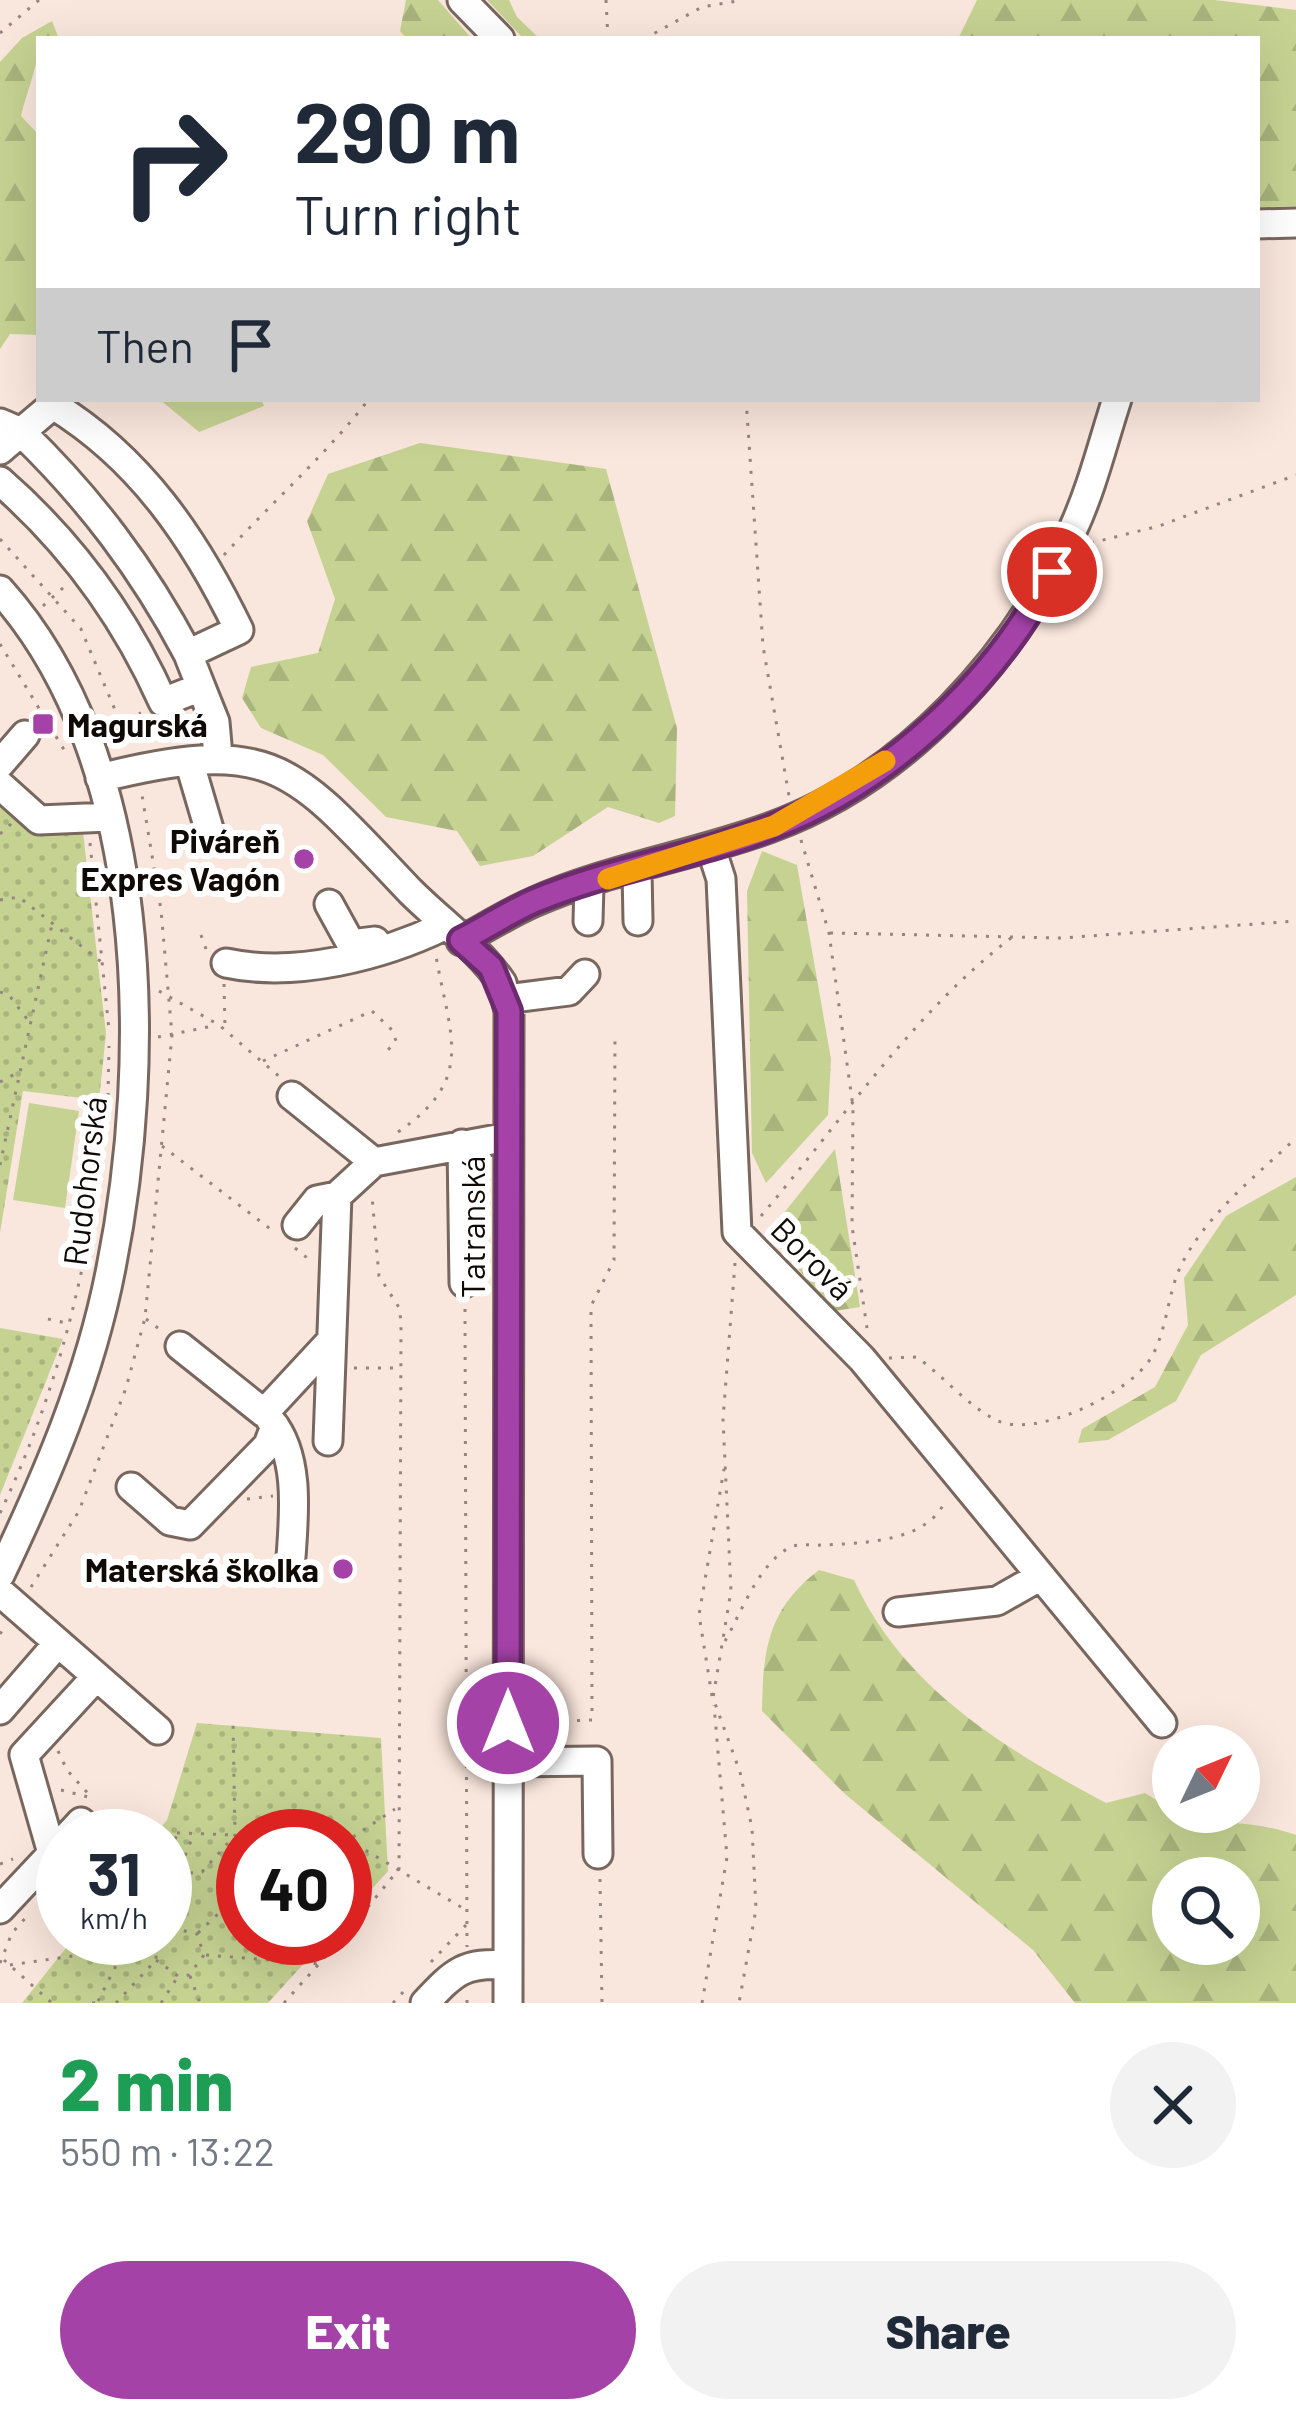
<!DOCTYPE html>
<html lang="en">
<head>
<meta charset="utf-8">
<style>
	:root { --surface:#fff; --page:#f2f2f3; --text:#1f2937; --muted:#747a83; --accent:#a442a8 }
	body { margin:0; font-family:Barlow,sans-serif; background:var(--page); color:var(--text); height:100vh; display:flex; flex-direction:column; font-size:45px; white-space:nowrap }
	* { box-sizing:border-box; margin:0 }
	p { font-size:39px; color:var(--muted) }
	.icon { flex:none; width:66px; height:66px; fill:none; stroke:currentColor; stroke-width:2; stroke-linecap:round; stroke-linejoin:round }
	.map { position:relative; height:2003px; overflow:hidden }
	.drawer { display:flex; flex-direction:column; background:var(--surface); flex:1 }
	.drawer>* { flex:none }
	.banner { position:absolute; left:36px; top:36px; width:1224px; height:366px; border-radius:0px; box-shadow:0 12px 48px #0002; background:#fff; color:var(--text); overflow:hidden }
	.needle { width:78px; rotate:47deg }
	.buttons { position:absolute; left:1152px; top:1725px; display:grid; gap:24px }
	.buttons a { display:grid; place-items:center; width:108px; height:108px; border-radius:50%; background:var(--surface); box-shadow:0 12px 48px #0002; font-size:60px }
	.speed { position:absolute; left:36px; top:1809px; display:flex; gap:24px; font-size:60px; font-weight:700; text-align:center }
	.speed>* { display:grid; place-content:center; width:156px; height:156px; border-radius:50%; background:var(--surface); box-shadow:0 12px 48px #0002; line-height:1 }
	.speed small { font-size:30px; font-weight:400 }
	.speed .limit { border:18px solid #d22; background:#fff; color:#111 }
	.pin { position:absolute; display:grid; place-items:center; width:102px; height:102px; color:#fff; margin:-51px; border:6px solid #fff; border-radius:50%; box-shadow:0 3px 12px #0007 }
	.me { position:absolute; width:132px; margin:-66px; rotate:0deg; stroke-linejoin:round; filter:drop-shadow(0 0 9px #0008) }
	.turn { display:flex; align-items:center; gap:42px; height:252px; padding:0 60px; font-size:54px }
	.turn .icon { width:156px; height:156px; stroke-width:2.5 }
	.turn b { display:block; font-size:84px; line-height:102px }
	.then { display:flex; align-items:center; height:114px; padding:0 60px; background:#0003; gap:24px; font-size:45px }
	.round { display:grid; place-items:center; flex:none; width:126px; height:126px; border-radius:63px; background:var(--page) }
	.headline { display:flex; align-items:center; justify-content:space-between; height:204px; padding:0 60px }
	h1 { font-size:72px; font-weight:800; line-height:90px; color:#1e9e55 }
	.button { display:flex; gap:24px; margin-top:auto; padding:24px 60px }
	.button a { flex:1; height:138px; border-radius:72px; background:var(--accent); color:#fff; font-size:48px; font-weight:800; line-height:138px; text-align:center }
	.button a+a { background:var(--page); color:var(--text) }
	.map>svg:first-child { display:block }
	.green { fill:#c6d292 }
	.forest { fill:url(#forest-firs); fill-rule:evenodd }
	.park { fill:url(#park-dots) }
	.lines { fill:none; stroke-linecap:round; stroke-linejoin:round }
	.minor-casing { stroke:#78675e; stroke-width:33 }
	.path { stroke:#93867f; stroke-width:3; stroke-dasharray:3 9; stroke-linecap:butt }
	.minor { stroke:#fff; stroke-width:27 }
	.route-casing { stroke:#6b2b6d; stroke-width:30 }
	.route { stroke:#a442a8; stroke-width:21 }
	.slow { stroke:#f59e0b; stroke-width:21 }
	.poi-dot { fill:#a442a8; stroke:#fff; stroke-width:4.5 }
	.labels { text-anchor:middle; dominant-baseline:central; stroke-width:12; stroke-linejoin:round; paint-order:stroke }
	.poi-label { font-size:33px; font-weight:bold; fill:#100a07; stroke:#fff; text-anchor:end }
	.street-label { font-size:33px; fill:#100a07; stroke:#fff }
</style>
</head>
<body>
<div class="map">
<svg width="1296" height="2003" viewBox="0 0 1296 2003">
	<defs>
		<pattern id="forest-firs" width="22" height="20" patternUnits="userSpaceOnUse" patternTransform="scale(3)"><rect width="22" height="20" fill="#c6d292"/><path d="M5 1l3.5 6h-7zM16 11l3.5 6h-7z" fill="#a9b37c"/></pattern>
		<pattern id="park-dots" width="8" height="8" patternUnits="userSpaceOnUse" patternTransform="scale(3)"><rect width="8" height="8" fill="#c6d292"/><path d="M2 2h.1M6 6h.1" fill="none" stroke="#a9b37c" stroke-width="1.8" stroke-linecap="round"/></pattern>
	</defs>
	<rect width="100%" height="100%" fill="#f9e6dc"/>
	<path class="green" d="M 159,399 L 261,399 L 264,406 L 199,432 Z
		M 29,1103 L 79,1111 L 65,1208 L 13,1200 Z"/>
	<path class="forest" d="M 406,0 L 438,0 L 472,39 L 407,39 L 400,31 Z
		M 487,0 L 509,0 L 517,17 L 540,39 L 524,39 Z
		M 977,0 L 1215,0 L 1296,10 L 1296,206 L 1257,208 L 1257,39 L 958,39 Z
		M 52,21 L 59,39 L 39,39 C 39,66 27,89 21,116 L 39,135 L 39,335 L 10,334 L 0,349 L 0,62 L 22,38 Z
		M 420,443 L 606,469 L 677,728 L 675,816 L 659,823 L 608,807 L 533,856 L 480,866 L 457,831 L 386,817 L 323,755 L 261,728 L 242,698 L 251,667 L 318,653 L 335,599 L 307,521 L 328,474 Z
		M 762,851 L 797,865 L 831,1059 L 828,1115 L 766,1183 L 752,1153 L 747,891 Z
		M 835,1149 L 860,1307 L 834,1311 L 776,1243 L 772,1228 Z
		M 1296,1177 L 1296,1295 L 1201,1355 L 1176,1401 L 1108,1440 L 1078,1443 L 1082,1429 L 1155,1387 L 1188,1325 L 1184,1278 L 1226,1216 Z
		M 819,1570 L 854,1580 C 903,1688 1005,1749 1106,1803 L 1145,1793 C 1206,1834 1236,1814 1296,1835 L 1296,2003 L 1075,2003 L 1033,1950 L 845,1794 L 762,1711 C 763,1649 768,1609 819,1570 ZM 1173,1878 L 1239,1878 L 1239,1944 L 1173,1944 Z"/>
	<path class="park" d="M 5,803 L 48,830 L 83,832 L 106,1034 L 99,1100 L 23,1091 L 0,1233 L 0,804 Z
		M 0,1328 L 63,1339 L 0,1495 Z
		M 197,1723 L 381,1738 L 388,1871 L 345,1919 L 345,1836 L 243,1836 L 243,1938 L 327,1938 L 268,2003 L 22,2003 L 74,1938 L 165,1938 L 165,1836 L 154,1836 L 167,1820 Z"/>
	<g class="lines">
		<g class="minor-casing">
			<path id="minor" d="M 462,0 L 500,39
				M 1257,224 L 1296,223
				M 0,423 L 21,432 L 0,450
				M 0,481 C 71,543 125,617 163,702 L 201,687 L 215,722 L 218,756
				M 0,590 C 151,758 153,1058 111,1268 C 90,1377 47,1476 0,1575
				M 188,654 C 143,569 90,499 21,432 L 53,405 C 140,458 195,539 239,630 L 188,654 L 201,687
				M 189,761 L 212,839
				M 0,764 L 25,735
				M 100,778 C 276,734 293,768 410,891 C 440,921 478,948 502,983 L 509,1011 L 508,2003
				M 0,785 L 39,820 L 109,817
				M 711,848 L 721,879 L 737,1232 L 862,1359 L 1162,1723
				M 637,870 L 638,921
				M 329,904 L 351,944 L 375,941
				M 588,921 L 589,885
				M 461,941 C 485,928 509,913 534,902 C 608,869 692,856 769,828 C 905,779 1015,658 1073,529 C 1092,488 1103,442 1117,399
				M 226,963 C 296,978 382,956 444,926
				M 506,999 L 569,991 L 585,974
				M 292,1096 L 374,1162 L 508,1137
				M 462,1144 L 464,1283
				M 297,1225 L 317,1200 L 337,1196
				M 180,1346 L 264,1413 L 329,1343
				M 271,1421 C 300,1456 294,1514 291,1557
				M 328,1441 L 337,1196 L 374,1162
				M 131,1487 L 170,1521 L 190,1525 L 268,1445 L 275,1426
				M 0,1592 L 158,1730
				M 898,1612 L 997,1601 L 1041,1576
				M 0,1710 L 58,1643
				M 508,1762 L 597,1761 L 598,1854
				M 68,1836 L 81,1822
				M 52,1853 L 24,1755 L 96,1677
				M 0,1909 L 63,1842
				M 425,2003 C 455,1971 464,1962 508,1965"/>
		</g>
		<path class="path" d="M 606,0 L 608,39
			M 0,33 L 39,0
			M 644,39 L 702,7 L 743,0
			M 746,399 L 763,646 L 789,796
			M 0,539 L 81,629 L 131,748
			M 1091,543 L 1159,526 L 1296,475
			M 224,555 C 272,502 325,456 369,399
			M 43,606 L 64,587
			M 0,644 L 66,753
			M 105,726 L 141,713
			M 0,834 L 12,823
			M 801,840 L 829,933 L 853,1107 L 852,1226 L 867,1328
			M 90,843 L 109,1030
			M 0,900 L 19,897 L 104,964
			M 830,933 L 1062,938 L 1296,921
			M 201,935 L 206,949
			M 224,984 L 225,1028
			M 159,991 L 219,1025 L 281,1078
			M 0,992 L 9,995 L 30,1023
			M 158,1037 L 213,1026
			M 263,1061 L 372,1011 L 392,1030 L 396,1041 L 388,1050
			M 0,1082 L 15,1074
			M 108,1096 L 109,1046
			M 398,1132 C 476,1079 450,1037 436,956
			M 162,1146 L 273,1231
			M 0,1165 L 52,924
			M 69,1207 L 97,1211
			M 761,1216 C 840,1123 914,1012 1011,938
			M 295,1248 L 311,1261
			M 735,1263 L 723,1419 L 731,1591 L 713,1698 L 740,1772 L 752,1828 L 756,1909 L 739,2003
			M 465,1309 L 467,1947
			M 48,1319 L 71,1324
			M 146,1319 L 162,1331
			M 889,1358 L 917,1357 C 943,1376 968,1406 996,1420 C 1035,1440 1130,1393 1151,1358 C 1167,1330 1167,1298 1179,1270 C 1202,1218 1256,1176 1296,1138
			M 354,1368 L 399,1368
			M 247,1499 L 273,1496
			M 0,1513 C 62,1383 91,1254 107,1111
			M 31,1587 L 79,1511 L 126,1388 L 145,1318 L 172,1035 L 161,910 L 142,795
			M 0,1634 L 6,1625
			M 725,1641 C 741,1613 758,1566 787,1549 C 798,1542 810,1546 823,1545 C 864,1543 929,1542 946,1499
			M 712,1696 L 699,1615 L 724,1469
			M 529,1722 L 592,1720 L 591,1306 L 614,1260 L 615,1034
			M 58,1751 L 67,1770 L 92,1798
			M 61,1790 L 88,1797
			M 105,1830 L 259,1836
			M 353,1837 L 395,1809
			M 345,1838 L 466,1910
			M 165,1861 L 177,1835
			M 0,1864 L 13,1859
			M 178,1874 L 202,1872 L 235,1835 L 233,1720
			M 600,1879 L 602,2003
			M 173,1926 L 178,1874 L 194,1833
			M 198,1933 L 243,1890
			M 345,1935 L 399,1869 L 401,1329 L 400,1309 L 379,1276 L 372,1197
			M 206,1955 L 321,1964
			M 4,1960 L 52,2003
			M 156,1960 L 178,1976 L 189,1975 L 204,1955 L 197,1934 L 173,1928 L 165,1935
			M 431,1962 L 466,1925
			M 0,1963 L 12,1933 L 30,1913
			M 10,1965 L 156,1944
			M 190,1976 L 200,2003
			M 98,2001 L 130,1938
			M 92,2003 L 101,2003
			M 116,2003 L 156,1960 L 156,1944 L 162,1938
			M 161,2003 L 177,1978
			M 284,2003 L 342,1938
			M 393,2003 L 404,1991
			M 467,2003 L 467,1993
			M 702,2003 L 727,1857 L 714,1705"/>
		<use href="#minor" class="minor"/>
	</g>
	<g class="lines">
		<g class="route-casing">
			<path id="route" d="M 508,1723 L 509,1011 L 491,967 L 461,940 C 485,928 509,912 534,901 C 610,869 695,857 772,827 C 887,783 997,682 1052,572"/>
		</g>
		<use href="#route" class="route"/>
		<path class="slow" d="M 608,879 L 774,826 L 885,761"/>
	</g>
	<g class="poi-dot">
		<rect x="31" y="712" width="24" height="24" rx="6"/>
		<circle cx="304" cy="859" r="12"/>
		<circle cx="343" cy="1569" r="12"/>
	</g>
	<g class="labels">
		<g class="poi-label">
			<text x="67" y="724" text-anchor="start">Magurská</text>
			<text x="280" y="840">Piváreň<tspan x="280" dy="38">Expres Vagón</tspan></text>
			<text x="319" y="1569">Materská školka</text>
		</g>
		<g class="street-label">
			<text transform="translate(84 1181) rotate(-83)">Rudohorská</text>
			<text transform="translate(472 1227) rotate(-90)">Tatranská</text>
			<text transform="translate(813 1258) rotate(45)">Borová</text>
		</g>
	</g>
</svg>
<div class="buttons">
<a><svg class="needle" viewBox="-14 -14 28 28"><path d="M0-13l5 13h-10z" fill="#e53935"/><path d="M0 13l5-13h-10z" fill="#747a83"/></svg></a>
<a><svg class="icon" aria-label="search" viewBox="0 0 24 24"><circle cx="10" cy="10" r="6"/><path d="M15 15l6 6"/></svg></a>
</div>
<div class="speed"><div>31<small>km/h</small></div><div class="limit">40</div></div>
<div class="pin" style="left:1052px;top:572px;background:#d93025"><svg class="icon" aria-label="arrive" viewBox="0 0 24 24"><path d="M6 21V4h12l-3 4 3 4H6"/></svg></div>
<svg class="me" style="left:508px;top:1723px" viewBox="-20 -20 40 40"><circle r="17" fill="#a442a8" stroke="#fff" stroke-width="3"/><path d="M0-11L8 9 0 5-8 9z" fill="#fff"/></svg>
<div class="banner">
<div class="turn"><svg class="icon" aria-label="right" viewBox="0 0 24 24"><path d="M7 20v-9h11M14 6l5 5-5 5"/></svg><div><b>290 m</b>Turn right</div></div>
<div class="then">Then<svg class="icon" aria-label="arrive" viewBox="0 0 24 24"><path d="M6 21V4h12l-3 4 3 4H6"/></svg></div>
</div>
</div>
<section class="drawer">
<div class="headline"><div><h1>2 min</h1><p>550 m · 13:22</p></div><a class="round"><svg class="icon" aria-label="close" viewBox="0 0 24 24"><path d="M6 6l12 12M18 6L6 18"/></svg></a></div>
<div class="button"><a>Exit</a><a>Share</a></div>
</section>
</body>
</html>
